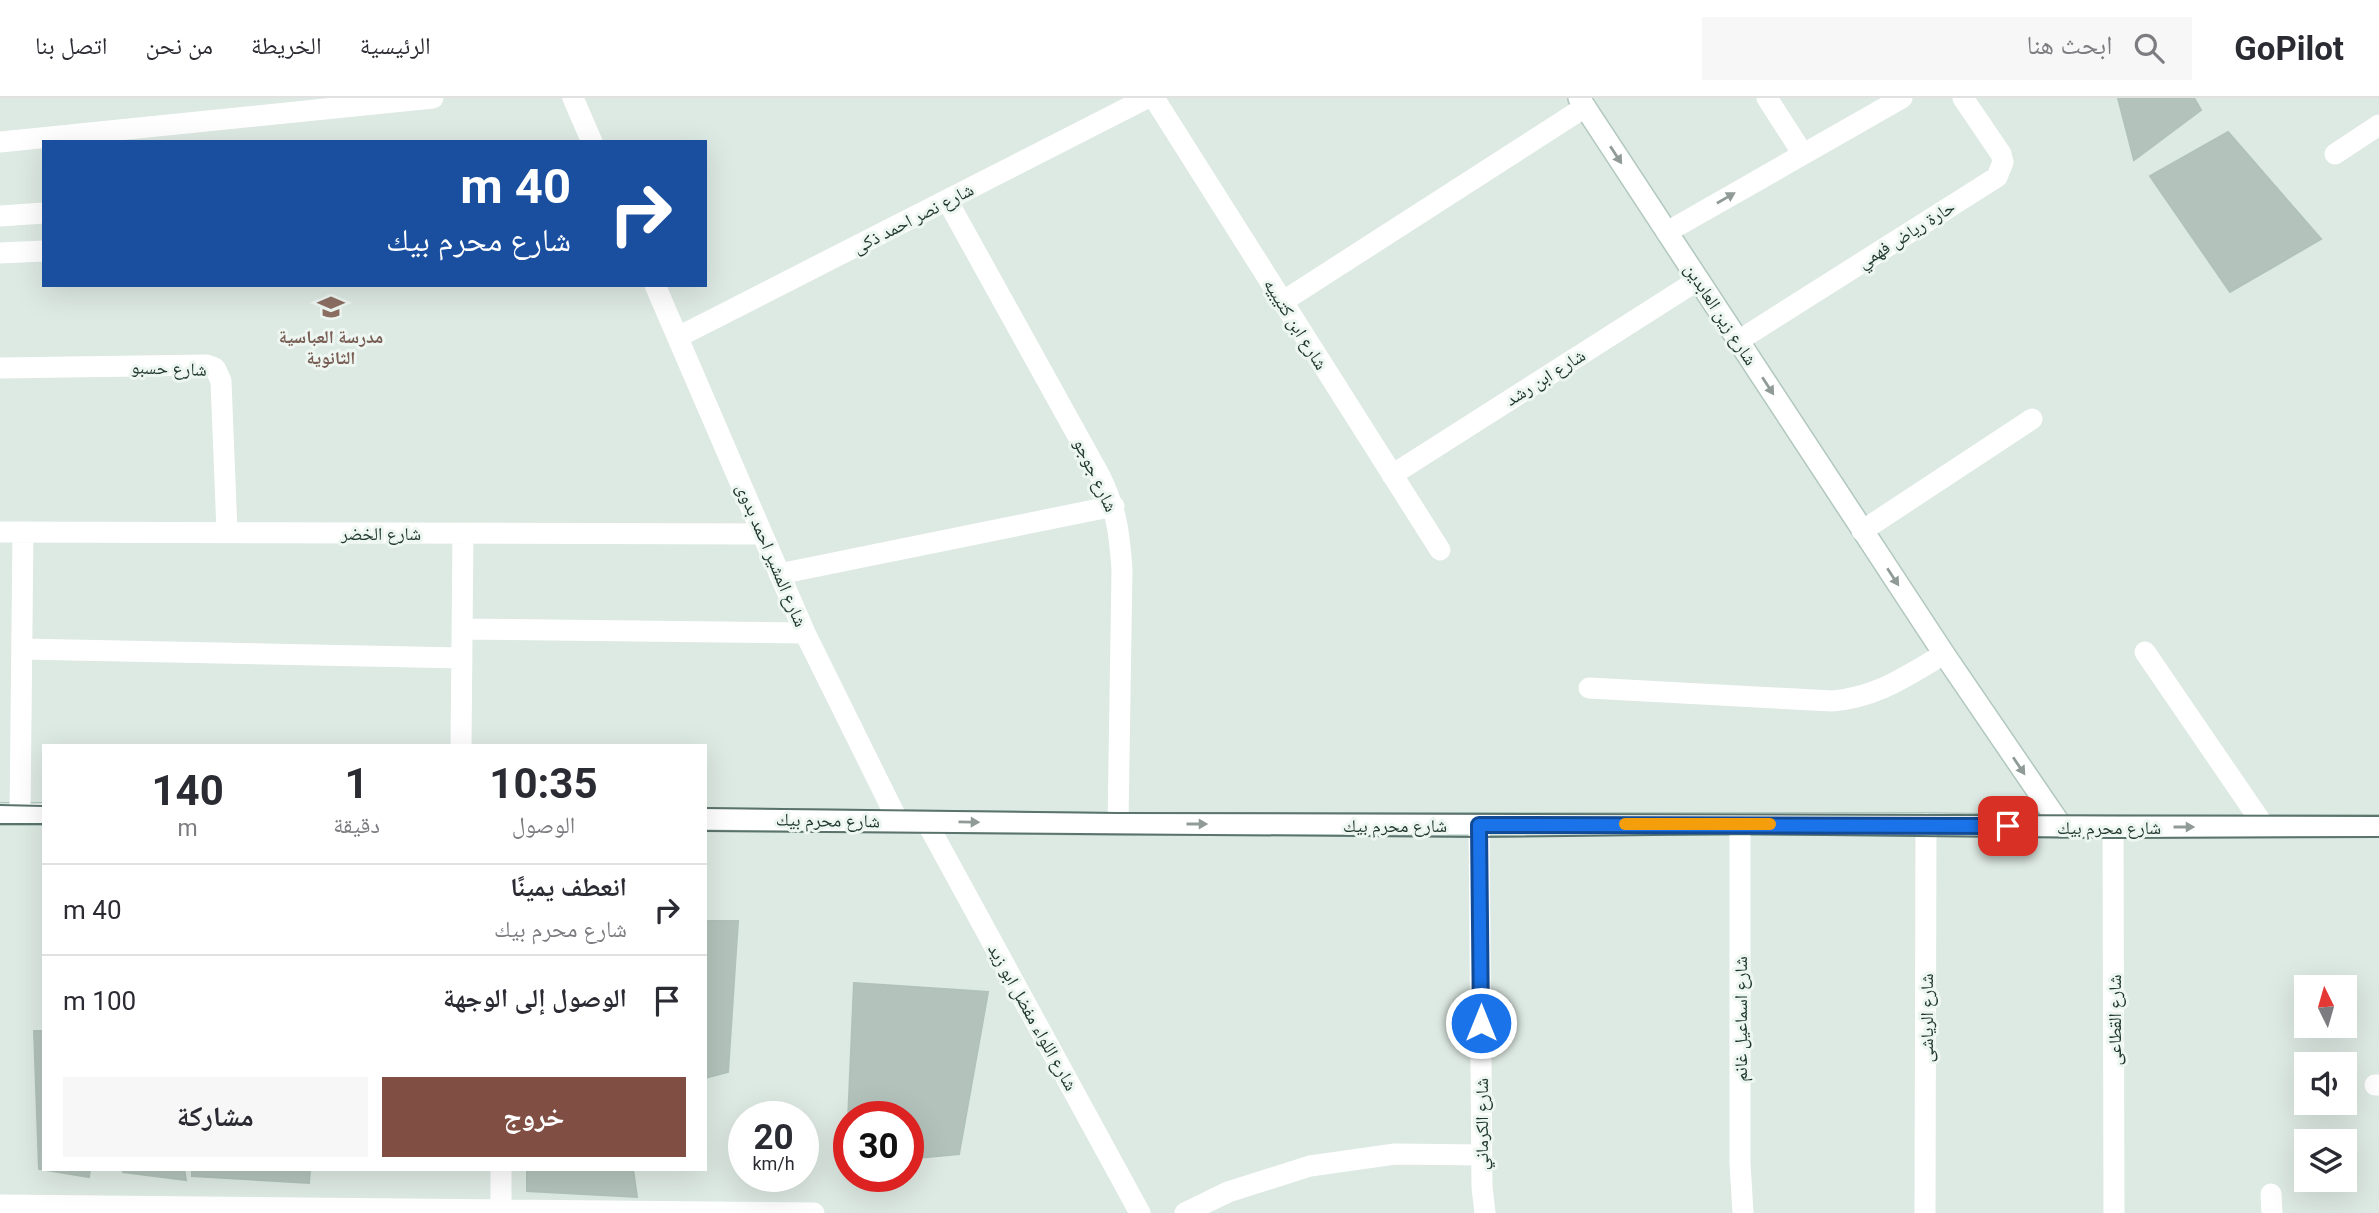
<!DOCTYPE html>
<html lang="ar">
<head>
<meta charset="utf-8">
<style>
	:root { --surface:#fff; --page:#f7f7f7; --text:#2b2b33; --muted:#7c7c81; --line:#e1e1e2; --accent:#814e44 }
	body { margin:0; font-family:Roboto,"Noto Naskh Arabic",sans-serif; background:var(--page); color:var(--text); direction:rtl; height:100vh; display:flex; flex-direction:column; font-size:26px; white-space:nowrap }
	* { box-sizing:border-box; margin:0 }
	p { font-size:23px; color:var(--muted) }
	.icon { flex:none; width:38px; height:38px; fill:none; stroke:currentColor; stroke-width:2; stroke-linecap:round; stroke-linejoin:round }
	.map { position:relative; flex:1; overflow:hidden; direction:ltr }
	.panel { position:absolute; left:42px; top:646px; width:665px; height:427px; display:flex; flex-direction:column; background:var(--surface); border-radius:0px; box-shadow:0 7px 28px #0002; direction:rtl }
	.panel>* { flex:none }
	.guide { position:absolute; left:42px; top:42px; width:665px; height:147px; border-radius:0px; box-shadow:0 7px 28px #0002; direction:rtl; background:#1a4fa0; color:#fff; overflow:hidden }
	.needle { width:46px; rotate:355deg }
	.tools { position:absolute; left:2294px; top:877px; display:grid; gap:14px }
	.tools a { display:grid; place-items:center; width:63px; height:63px; border-radius:0px; background:var(--surface); box-shadow:0 7px 28px #0002; font-size:35px }
	.speed { position:absolute; left:728px; top:1003px; display:flex; gap:14px; font-size:35px; font-weight:700; text-align:center }
	.speed>* { display:grid; place-content:center; width:91px; height:91px; border-radius:50%; background:var(--surface); box-shadow:0 7px 28px #0002; line-height:1 }
	.speed small { font-size:18px; font-weight:400 }
	.speed .limit { border:10px solid #d22; background:#fff; color:#111 }
	.pin { position:absolute; display:grid; place-items:center; width:60px; height:60px; color:#fff; margin:-30px; border-radius:14px; box-shadow:0 4px 10px #0006 }
	.me { position:absolute; width:77px; margin:-38px; rotate:0deg; stroke-linejoin:round; filter:drop-shadow(0 0 5px #0008) }
	.turn { display:flex; align-items:center; gap:24px; height:147px; padding:0 21px; font-size:32px }
	.turn .icon { width:91px; height:91px; stroke-width:2.5 }
	.turn b { display:block; font-size:49px; line-height:60px }
	.eta { display:flex; justify-content:space-evenly; align-items:center; height:119px; text-align:center }
	.eta b { font-size:42px; font-weight:700; line-height:49px }
	.action { display:flex; gap:14px; margin-top:auto; padding:14px 21px }
	.action a { flex:1; height:80px; border-radius:0px; background:var(--accent); color:#fff; font-size:28px; font-weight:700; line-height:80px; text-align:center }
	.action a+a { background:var(--page); color:var(--text) }
	ul { padding:0; list-style:none }
	li { display:flex; align-items:center; gap:21px; height:91px; padding:0 21px; border-top:2px solid var(--line) }
	li div { flex:1 }
	li b { display:block; font-size:26px }
	li em { font-style:normal }
	header { display:flex; align-items:center; gap:42px; box-sizing:border-box; height:98px; padding:0 35px; background:var(--surface); border-bottom:2px solid var(--line) }
	header strong { font-size:33px }
	nav { display:flex; gap:38px; margin-inline-start:auto; font-size:24px }
	.search { width:490px; height:63px; background:var(--page); display:flex; align-items:center; gap:18px; box-sizing:border-box; padding:0 24px; border-radius:0px; color:var(--muted); font-size:26px }
	.map>svg:first-child { display:block }
	.building { fill:#b3c3bc; stroke:#b0c2ba; stroke-width:2 }
	.lines { fill:none; stroke-linecap:round; stroke-linejoin:round }
	.secondary-casing { stroke:#b1c8bf; stroke-width:24 }
	.lane { stroke:#fff; stroke-width:21 }
	.street { stroke:#fff; stroke-width:21 }
	.secondary { stroke:#fff; stroke-width:21 }
	.tram { stroke:#5a736c; stroke-width:2 }
	.oneway { fill:#909b98 }
	.route-casing { stroke:#114b97; stroke-width:18 }
	.route { stroke:#1a73e8; stroke-width:12 }
	.slow { stroke:#f59e0b; stroke-width:12 }
	.labels { text-anchor:middle; dominant-baseline:central; stroke-width:6; stroke-linejoin:round; paint-order:stroke }
	.street-label { font-size:18px; fill:#203730; stroke:#edf6f1 }
	.education-label { font-size:18px; font-weight:bold; fill:#785e54; stroke:#edf6f1 }
</style>
</head>
<body>
<header>
<strong>GoPilot</strong>
<div class="search"><svg class="icon" aria-label="search" viewBox="0 0 24 24"><circle cx="10" cy="10" r="6"/><path d="M15 15l6 6"/></svg>ابحث هنا</div>
<nav><a>الرئيسية</a><a>الخريطة</a><a>من نحن</a><a>اتصل بنا</a></nav>
</header>
<div class="map">
<svg width="2379" height="1115" viewBox="0 0 2379 1115">
	<rect width="100%" height="100%" fill="#dde9e3"/>
	<path class="building" d="M 2118,0 L 2194,0 L 2201,12 L 2134,62 Z
		M 2228,34 L 2321,141 L 2230,194 L 2150,78 Z
		M 705,823 L 738,823 L 728,974 L 705,980 Z
		M 854,885 L 988,894 L 959,1056 L 908,1061 L 908,1018 L 849,1018 L 849,1068 L 846,1068 Z
		M 34,933 L 44,933 L 44,1071 L 90,1071 L 89,1079 L 39,1071 Z
		M 123,1071 L 184,1071 L 186,1082 L 123,1074 Z
		M 192,1071 L 310,1071 L 309,1085 L 192,1078 Z
		M 527,1071 L 633,1071 L 637,1099 L 527,1093 Z"/>
	<g class="lines">
		<g class="secondary-casing">
			<path id="secondary" d="M 1579,0 L 1944,556 L 2062,729
				M 0,716 L 44,716
				M 705,721 L 1118,726 L 1926,726 L 2113,729 L 2379,728"/>
		</g>
		<path class="lane" d="M 0,118 L 44,115
			M 0,155 L 44,153
			M 1589,590 L 1832,603 C 1877,599 1905,579 1944,556"/>
		<path class="street" d="M 573,0 L 592,44
			M 1154,0 L 1440,452
			M 1767,0 L 1803,56
			M 0,44 L 433,0
			M 2335,56 L 2379,27
			M 947,102 L 1100,378 C 1117,414 1119,432 1122,471 L 1118,726
			M 1667,134 L 1902,0
			M 655,187 L 805,535 L 898,723
			M 1282,204 L 1585,9
			M 678,239 L 1147,0
			M 1738,243 L 1997,79 L 2003,64 L 2001,56 L 1963,0
			M 0,270 L 207,267 L 215,270 L 221,283 L 227,434
			M 1392,377 L 1698,182
			M 1862,433 L 2032,321
			M 0,434 L 762,436
			M 779,476 L 1114,408
			M 462,531 L 805,535
			M 22,551 L 462,560
			M 2145,554 L 2264,728
			M 461,648 L 463,435
			M 20,716 L 23,434
			M 926,723 L 1140,1115
			M 1740,726 L 1740,1065 L 1743,1115
			M 1479,727 L 1482,1089 L 1485,1115
			M 2113,729 L 2114,1115
			M 2375,987 L 2379,987
			M 2271,1096 L 2272,1115
			M 0,1107 L 814,1115
			M 501,1115 L 501,1071
			M 1185,1115 L 1228,1094 L 1310,1068 L 1395,1056 L 1482,1057
			M 1925,1115 L 1926,726"/>
		<use href="#secondary" class="secondary"/>
		<path class="tram" d="M 0,707 L 44,708
			M 705,710 L 1118,715 L 2379,718
			M 0,726 L 44,726
			M 705,733 L 1480,739 L 1739,736 L 2113,740 L 2379,739"/>
	</g>
	<defs><path id="oneway-solid" d="M-6-.8H1V-3.2L6.5 0L1 3.2V.8H-6Z" transform="scale(1.75)"/></defs>
	<g class="oneway">
		<use href="#oneway-solid" transform="translate(1616 57) rotate(57)"/>
		<use href="#oneway-solid" transform="translate(1726 100) rotate(-30)"/>
		<use href="#oneway-solid" transform="translate(1768 288) rotate(57)"/>
		<use href="#oneway-solid" transform="translate(1893 479) rotate(57)"/>
		<use href="#oneway-solid" transform="translate(2019 668) rotate(56)"/>
		<use href="#oneway-solid" transform="translate(969 724) rotate(1)"/>
		<use href="#oneway-solid" transform="translate(1197 726)"/>
		<use href="#oneway-solid" transform="translate(2184 729)"/>
	</g>
	<g class="lines">
		<g class="route-casing">
			<path id="route" d="M 1481,925 L 1479,727 L 2008,728"/>
		</g>
		<use href="#route" class="route"/>
		<path class="slow" d="M 1625,726 L 1770,726"/>
	</g>
	<defs>
		<g id="school-bare" transform="scale(2.1)"><path d="M0-5L7-2L0 1L-7-2ZM-4 1L0 2.5L4 1V4Q0 6-4 4Z" fill="#8d6e63" stroke="#edf6f1" stroke-width="2.5" paint-order="stroke"/></g>
	</defs>
	<g fill-rule="evenodd">
		<use href="#school-bare" x="331" y="209"/>
	</g>
	<g class="labels">
		<g class="street-label">
			<text transform="translate(913 120) rotate(-27)">شارع نصر احمد ذكى</text>
			<text transform="translate(1906 136) rotate(-32)">حارة رياض فهمي</text>
			<text transform="translate(1721 216) rotate(57)">شارع زين العابدين</text>
			<text transform="translate(1296 226) rotate(58)">شارع ابن كتيبيه</text>
			<text transform="translate(169 270) rotate(2)">شارع حسبو</text>
			<text transform="translate(1545 279) rotate(-32)">شارع ابن رشد</text>
			<text transform="translate(1096 377) rotate(65)">شارع جوجو</text>
			<text x="381" y="435">شارع الخضر</text>
			<text transform="translate(772 457) rotate(67)">شارع المشير احمد بدوى</text>
			<text transform="translate(828 722) rotate(1)">شارع محرم بيك</text>
			<text x="1395" y="727">شارع محرم بيك</text>
			<text x="2109" y="729">شارع محرم بيك</text>
			<text transform="translate(1033 919) rotate(61)">شارع اللواء مفضل ابو زيد</text>
			<text transform="translate(1926 920) rotate(-90)">شارع الرياشى</text>
			<text transform="translate(1740 921) rotate(-90)">شارع اسماعيل غانم</text>
			<text transform="translate(2114 922) rotate(-90)">شارع القطاعى</text>
			<text transform="translate(1481 1026) rotate(-90)">شارع الكرماني</text>
		</g>
		<g class="education-label">
			<text x="331" y="238">مدرسة العباسية<tspan x="331" dy="21">الثانوية</tspan></text>
		</g>
	</g>
</svg>
<div class="tools">
<a><svg class="needle" viewBox="-14 -14 28 28"><path d="M0-13l5 13h-10z" fill="#e53935"/><path d="M0 13l5-13h-10z" fill="#7c7c81"/></svg></a>
<a><svg class="icon" aria-label="sound" viewBox="0 0 24 24"><path d="M4 9h4l5-4v14l-5-4H4zM17 9q2 3 0 6"/></svg></a>
<a><svg class="icon" aria-label="layers" viewBox="0 0 24 24"><path d="M12 4l9 5-9 5-9-5zM3 14l9 5 9-5"/></svg></a>
</div>
<div class="speed"><div>20<small>km/h</small></div><div class="limit">30</div></div>
<div class="pin" style="left:2008px;top:728px;background:#d93025"><svg class="icon" aria-label="arrive" viewBox="0 0 24 24"><path d="M6 21V4h12l-3 4 3 4H6"/></svg></div>
<svg class="me" style="left:1481px;top:925px" viewBox="-20 -20 40 40"><circle r="17" fill="#1a73e8" stroke="#fff" stroke-width="3"/><path d="M0-11L8 9 0 5-8 9z" fill="#fff"/></svg>
<div class="guide">
<div class="turn"><svg class="icon" aria-label="right" viewBox="0 0 24 24"><path d="M7 20v-9h11M14 6l5 5-5 5"/></svg><div><b>40 m</b>شارع محرم بيك</div></div>
</div>
<section class="panel">
<div class="eta">
<div><b>10:35</b><p>الوصول</p></div>
<div><b>1</b><p>دقيقة</p></div>
<div><b>140</b><p>m</p></div>
</div>
<ul>
<li><svg class="icon" aria-label="right" viewBox="0 0 24 24"><path d="M7 20v-9h11M14 6l5 5-5 5"/></svg><div><b>انعطف يمينًا</b><p>شارع محرم بيك</p></div><em>40 m</em></li>
<li><svg class="icon" aria-label="arrive" viewBox="0 0 24 24"><path d="M6 21V4h12l-3 4 3 4H6"/></svg><div><b>الوصول إلى الوجهة</b></div><em>100 m</em></li>
</ul>
<div class="action"><a>خروج</a><a>مشاركة</a></div>
</section>
</div>
</body>
</html>
